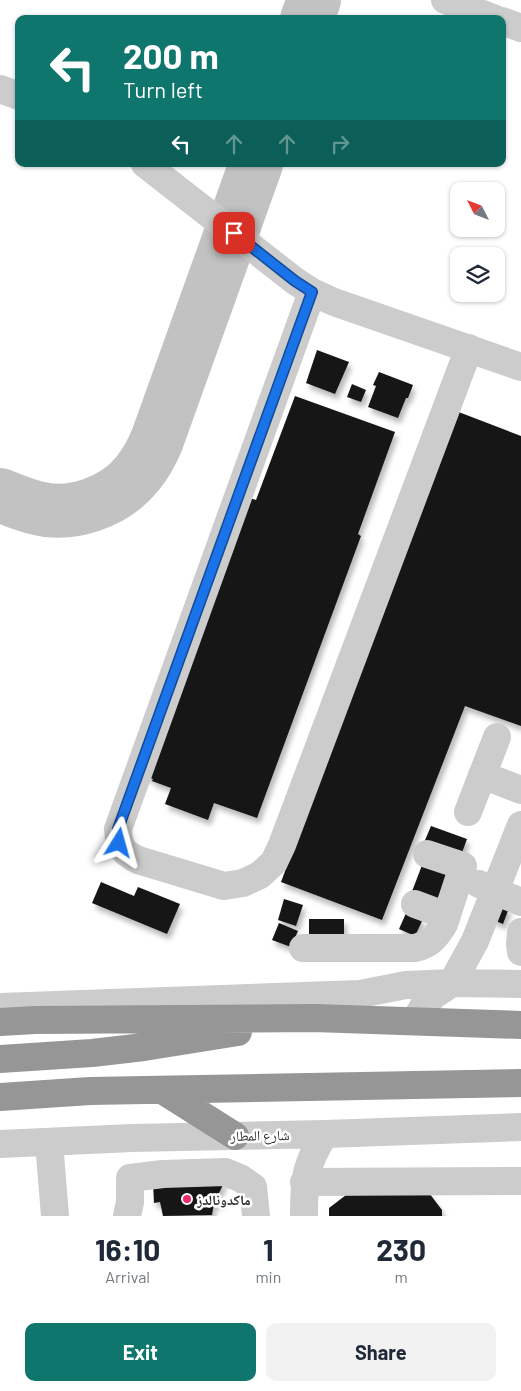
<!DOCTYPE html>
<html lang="en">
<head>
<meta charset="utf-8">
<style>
	:root { --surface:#fff; --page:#f2f2f3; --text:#1f2937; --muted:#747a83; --accent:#0f766e }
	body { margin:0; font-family:Barlow,"Noto Naskh Arabic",sans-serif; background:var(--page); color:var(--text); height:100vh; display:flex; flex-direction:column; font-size:19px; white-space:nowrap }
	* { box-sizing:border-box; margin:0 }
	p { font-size:16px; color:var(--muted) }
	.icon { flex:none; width:28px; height:28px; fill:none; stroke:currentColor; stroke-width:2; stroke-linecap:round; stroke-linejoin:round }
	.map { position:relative; height:1216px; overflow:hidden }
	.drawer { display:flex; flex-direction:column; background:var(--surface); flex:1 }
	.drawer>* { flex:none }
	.hud { position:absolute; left:15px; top:15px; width:491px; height:152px; border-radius:10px; box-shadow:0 1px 4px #0004; background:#0f766e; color:#fff; overflow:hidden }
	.needle { width:32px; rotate:312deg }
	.buttons { position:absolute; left:450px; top:182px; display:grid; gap:10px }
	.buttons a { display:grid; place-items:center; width:55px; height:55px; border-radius:10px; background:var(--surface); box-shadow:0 1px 4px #0004; font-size:25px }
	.pin { position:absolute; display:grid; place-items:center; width:42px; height:42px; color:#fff; margin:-21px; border-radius:10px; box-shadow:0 2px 8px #0006 }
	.me { position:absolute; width:55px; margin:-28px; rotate:8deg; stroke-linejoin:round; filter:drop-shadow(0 0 4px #0008) }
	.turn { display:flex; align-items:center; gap:18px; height:105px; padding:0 25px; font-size:22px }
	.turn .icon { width:65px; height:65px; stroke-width:2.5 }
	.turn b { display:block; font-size:35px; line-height:42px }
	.lanes { display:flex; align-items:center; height:48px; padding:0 25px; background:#0003; justify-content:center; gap:25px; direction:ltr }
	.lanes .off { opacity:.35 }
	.eta { display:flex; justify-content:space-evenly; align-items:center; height:85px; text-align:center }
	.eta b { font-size:30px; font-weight:700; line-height:35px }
	.cta { display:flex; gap:10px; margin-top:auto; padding:10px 25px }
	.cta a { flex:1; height:58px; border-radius:10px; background:var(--accent); color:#fff; font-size:20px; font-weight:700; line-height:58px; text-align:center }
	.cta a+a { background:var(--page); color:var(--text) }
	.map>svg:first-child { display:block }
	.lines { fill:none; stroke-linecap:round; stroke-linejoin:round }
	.taxiway { stroke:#c2c2c2; stroke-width:54 }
	.building { fill:#161616; filter:url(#shadow) }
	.minor { stroke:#ccc; stroke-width:28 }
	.highway { stroke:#969696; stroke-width:28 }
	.route-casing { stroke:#114b97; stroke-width:12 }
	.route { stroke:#1a73e8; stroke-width:9 }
	.poi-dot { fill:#ee2969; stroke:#fff; stroke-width:2 }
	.labels { text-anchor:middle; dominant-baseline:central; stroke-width:5; stroke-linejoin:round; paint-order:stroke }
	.street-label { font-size:14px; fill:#2f2f2f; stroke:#fff }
	.poi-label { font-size:14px; font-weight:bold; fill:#2f2f2f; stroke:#fff; text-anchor:start }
</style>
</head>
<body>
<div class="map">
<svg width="521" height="1216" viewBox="0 0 521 1216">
	<defs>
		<filter id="shadow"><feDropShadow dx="3" dy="5.5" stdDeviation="2.5" flood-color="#0004"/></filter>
	</defs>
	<rect width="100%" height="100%" fill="#fff"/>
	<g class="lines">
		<path class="taxiway" d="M 307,19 L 314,0
			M 0,495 C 12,500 24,505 37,508 C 72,517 115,502 138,473 C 146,463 152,452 157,440 L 256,164"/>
	</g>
	<path class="building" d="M 317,350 L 349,362 L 335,394 L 306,383 Z
		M 379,372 L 413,385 L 408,398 L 406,398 L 398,418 L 368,407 L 376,386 L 373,385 Z
		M 352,384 L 366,390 L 361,402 L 347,397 Z
		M 295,396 L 395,432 L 358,534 L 361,536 L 257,818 L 214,803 L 208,820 L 165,804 L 171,788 L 152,781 L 153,779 L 141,774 L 244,496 L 256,500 Z
		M 456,411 L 521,436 L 521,726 L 465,706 L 382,920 L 281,882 Z
		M 431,826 L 467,839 L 460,858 L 423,845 Z
		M 424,860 L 449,869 L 436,903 L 411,894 Z
		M 101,882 L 134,896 L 138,887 L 180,904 L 167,934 L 92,903 Z
		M 284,899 L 303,905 L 296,926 L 278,920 Z
		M 497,903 L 509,908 L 503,924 L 491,919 Z
		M 407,911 L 423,919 L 415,936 L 399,929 Z
		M 309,919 L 344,919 L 344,940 L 309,941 Z
		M 279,923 L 298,931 L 291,947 L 272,940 Z
		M 225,1181 L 218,1195 L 223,1203 L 214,1203 L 212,1215 L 163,1216 L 160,1202 L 154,1203 L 153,1182 Z
		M 423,1185 L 442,1210 L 442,1216 L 329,1216 L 329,1208 L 346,1195 Z"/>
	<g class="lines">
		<path class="minor" d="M 445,0 L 496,19
			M 502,21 L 521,28
			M 0,89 L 19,96
			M 145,164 L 295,281 L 312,292 L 334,302 L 521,367
			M 312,292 L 118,829 C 119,847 122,852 138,860 L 224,886 L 243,883 L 260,875 L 274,862 L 282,845 L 469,348
			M 482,775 L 521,790
			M 468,812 L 497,737
			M 479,884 L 521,902
			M 415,904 L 447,916
			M 521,932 L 520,944 L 521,952
			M 303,948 L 415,948 C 430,945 437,936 444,924 L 463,866 L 427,854
			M 0,1007 L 360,994 L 406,985 L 452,983 L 475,941 L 521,825
			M 415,1021 L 423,1007 L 434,995 L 452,983 L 521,984
			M 49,1142 L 55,1216
			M 0,1144 L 132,1138 L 325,1134 L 521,1127
			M 304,1182 L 521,1181
			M 127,1216 L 130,1202 L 130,1178 L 163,1174 L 225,1172 L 240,1178 L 253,1187 L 256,1216
			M 304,1216 C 304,1181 305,1164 325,1134"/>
		<path class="highway" d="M 0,1022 L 35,1020 L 314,1018 L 521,1025
			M 0,1059 L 92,1053 L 144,1047 L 238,1032
			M 162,1090 L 235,1136
			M 0,1097 L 90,1091 L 521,1083"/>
	</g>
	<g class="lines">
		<g class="route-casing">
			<path id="route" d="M 119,843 L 118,829 L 312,292 L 295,281 L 234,233"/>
		</g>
		<use href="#route" class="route"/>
	</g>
	<circle class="poi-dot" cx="187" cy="1199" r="5"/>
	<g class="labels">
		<g class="street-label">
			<text transform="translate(260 1135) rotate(-1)">شارع المطار</text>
		</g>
		<g class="poi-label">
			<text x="197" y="1199">ماكدونالدز</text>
		</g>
	</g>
</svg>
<div class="buttons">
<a><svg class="needle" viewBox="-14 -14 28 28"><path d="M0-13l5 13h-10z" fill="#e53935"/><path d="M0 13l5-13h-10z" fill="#747a83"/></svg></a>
<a><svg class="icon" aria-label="layers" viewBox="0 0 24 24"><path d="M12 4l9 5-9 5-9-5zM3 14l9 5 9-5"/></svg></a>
</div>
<div class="pin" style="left:234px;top:233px;background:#d93025"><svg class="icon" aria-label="arrive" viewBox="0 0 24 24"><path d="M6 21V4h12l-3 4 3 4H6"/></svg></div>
<svg class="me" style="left:119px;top:843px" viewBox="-20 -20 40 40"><path d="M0-17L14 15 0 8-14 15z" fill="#1a73e8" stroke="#fff" stroke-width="4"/></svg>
<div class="hud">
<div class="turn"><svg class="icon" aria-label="left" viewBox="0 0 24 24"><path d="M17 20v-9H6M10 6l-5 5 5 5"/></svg><div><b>200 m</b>Turn left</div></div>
<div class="lanes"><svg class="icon" aria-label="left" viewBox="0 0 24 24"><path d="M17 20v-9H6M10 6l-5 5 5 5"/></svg><svg class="icon off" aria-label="ahead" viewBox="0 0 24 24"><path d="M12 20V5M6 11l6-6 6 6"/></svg><svg class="icon off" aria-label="ahead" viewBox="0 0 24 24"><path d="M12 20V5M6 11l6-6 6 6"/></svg><svg class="icon off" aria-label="right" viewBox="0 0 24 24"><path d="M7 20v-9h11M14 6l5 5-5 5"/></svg></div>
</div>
</div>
<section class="drawer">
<div class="eta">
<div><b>16:10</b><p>Arrival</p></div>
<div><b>1</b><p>min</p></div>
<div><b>230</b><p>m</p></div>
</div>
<div class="cta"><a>Exit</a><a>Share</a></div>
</section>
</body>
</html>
